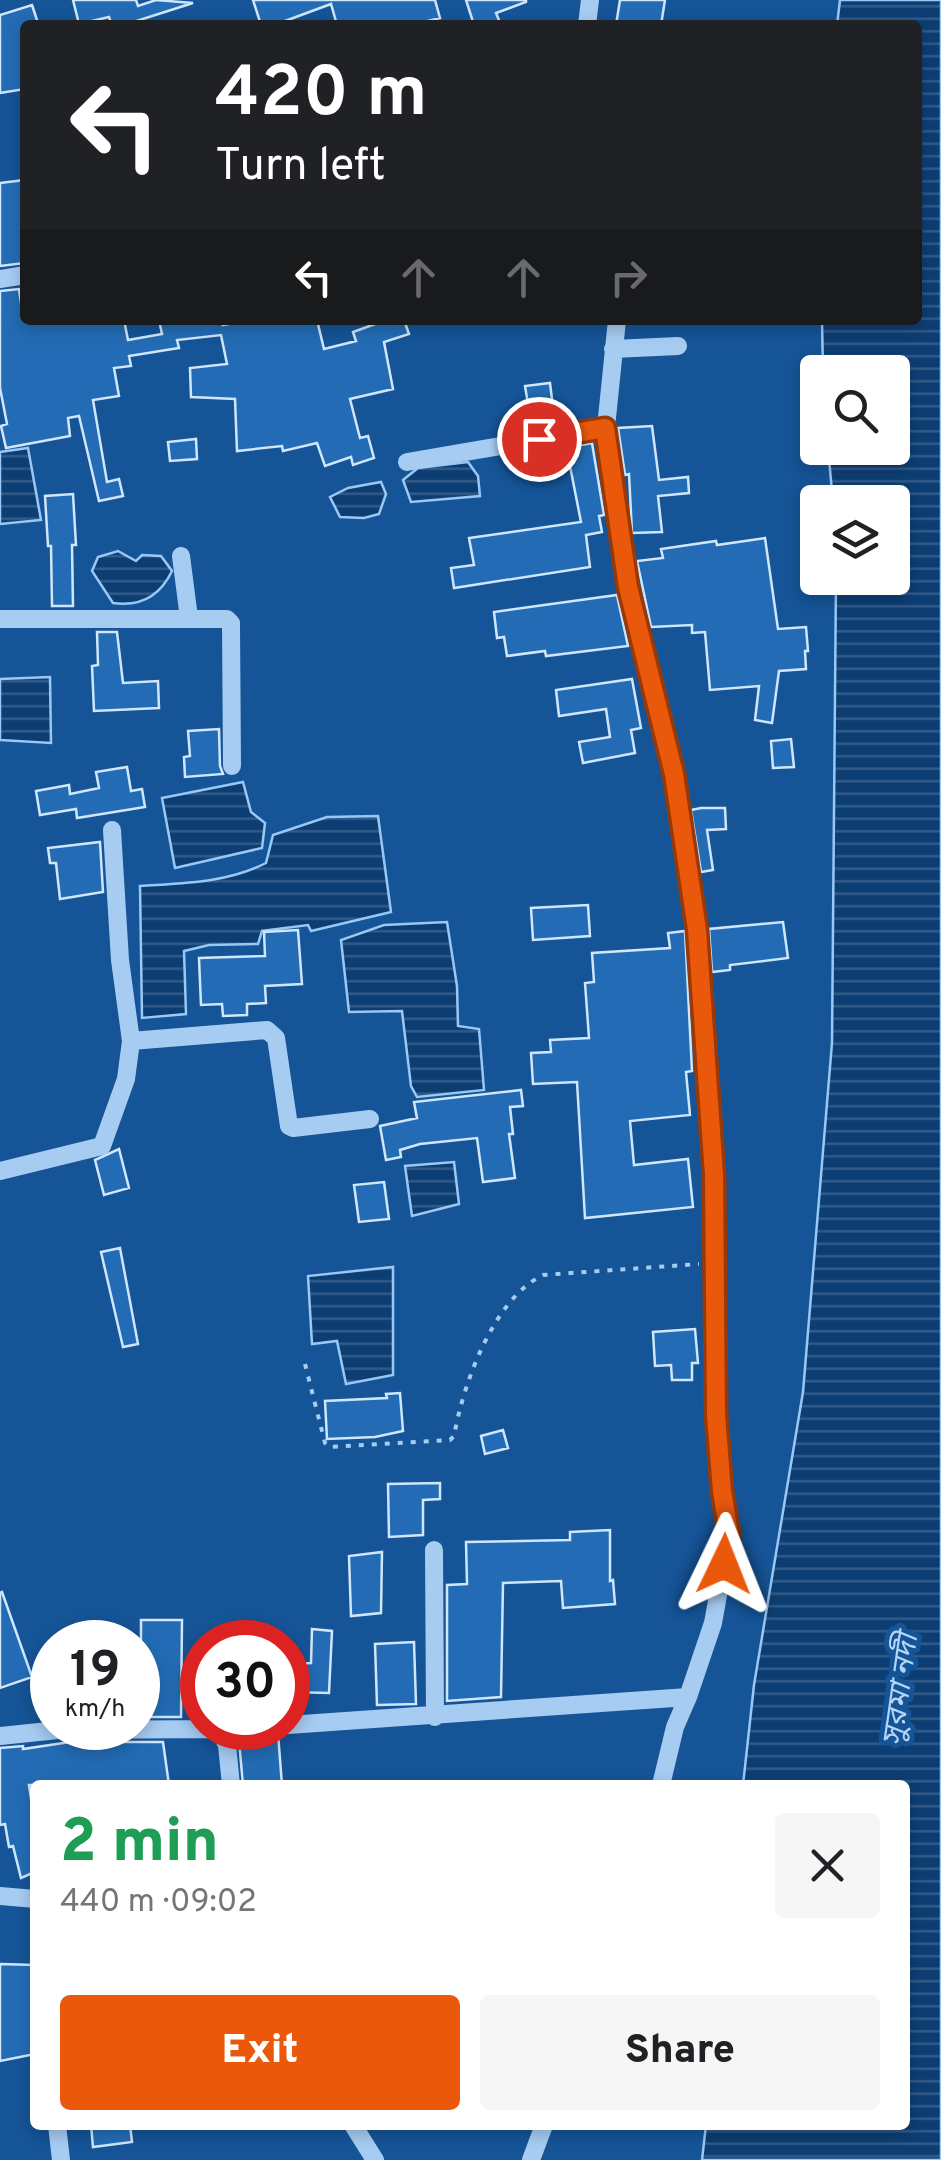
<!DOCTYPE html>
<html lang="en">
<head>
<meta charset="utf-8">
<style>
	:root { --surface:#fff; --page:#f6f6f6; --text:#202124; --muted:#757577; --accent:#ea580c }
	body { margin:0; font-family:Overpass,"Noto Sans Bengali",sans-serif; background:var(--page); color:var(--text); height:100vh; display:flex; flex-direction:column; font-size:38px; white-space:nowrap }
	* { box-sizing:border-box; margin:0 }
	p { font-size:32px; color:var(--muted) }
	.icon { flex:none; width:55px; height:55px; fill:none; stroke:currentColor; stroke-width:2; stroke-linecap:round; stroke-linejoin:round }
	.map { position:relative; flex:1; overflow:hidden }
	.sheet { position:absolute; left:30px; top:1780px; width:880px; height:350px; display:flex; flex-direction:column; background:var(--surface); border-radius:10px; box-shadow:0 5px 15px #0003 }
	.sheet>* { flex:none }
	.banner { position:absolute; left:20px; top:20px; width:902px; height:305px; border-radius:10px; box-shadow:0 5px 15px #0003; background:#202124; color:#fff; overflow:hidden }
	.controls { position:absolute; left:800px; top:355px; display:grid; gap:20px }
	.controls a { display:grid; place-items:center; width:110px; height:110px; border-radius:10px; background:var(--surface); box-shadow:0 5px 15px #0003; font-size:50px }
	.speed { position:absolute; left:30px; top:1620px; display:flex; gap:20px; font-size:50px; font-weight:700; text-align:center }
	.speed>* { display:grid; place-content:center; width:130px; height:130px; border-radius:50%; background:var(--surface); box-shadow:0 5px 15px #0003; line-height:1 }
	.speed small { font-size:25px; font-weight:400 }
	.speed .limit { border:15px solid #d22; background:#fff; color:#111 }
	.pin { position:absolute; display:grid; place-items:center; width:85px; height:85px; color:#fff; margin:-42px; border:5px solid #fff; border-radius:50%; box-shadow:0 2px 10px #0007 }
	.me { position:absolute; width:110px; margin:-55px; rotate:2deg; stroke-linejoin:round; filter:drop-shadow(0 0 8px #0008) }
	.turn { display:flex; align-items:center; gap:35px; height:210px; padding:0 30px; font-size:45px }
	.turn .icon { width:130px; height:130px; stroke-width:2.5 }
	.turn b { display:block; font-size:70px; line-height:85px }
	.lanes { display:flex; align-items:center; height:95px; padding:0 30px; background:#0003; justify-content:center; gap:50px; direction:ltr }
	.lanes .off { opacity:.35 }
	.round { display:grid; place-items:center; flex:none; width:105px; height:105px; border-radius:10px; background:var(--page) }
	.headline { display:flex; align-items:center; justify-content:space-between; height:170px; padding:0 30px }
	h1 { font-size:60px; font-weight:800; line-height:75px; color:#1e9e55 }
	.button { display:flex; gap:20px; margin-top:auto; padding:20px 30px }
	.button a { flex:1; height:115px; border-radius:10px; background:var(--accent); color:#fff; font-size:40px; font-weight:800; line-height:115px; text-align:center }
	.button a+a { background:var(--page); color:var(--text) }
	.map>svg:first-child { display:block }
	.water { fill:url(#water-rules); stroke:#99c8f5; stroke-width:2.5 }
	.building { fill:#236cb5; stroke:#cfe6fc; stroke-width:2.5 }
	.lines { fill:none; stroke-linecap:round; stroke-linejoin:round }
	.path { stroke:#a7ccf2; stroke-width:4; stroke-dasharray:5 8; stroke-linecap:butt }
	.minor { stroke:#a7ccf2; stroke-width:18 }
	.route-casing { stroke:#983908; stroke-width:25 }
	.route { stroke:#ea580c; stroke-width:18 }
	.labels { text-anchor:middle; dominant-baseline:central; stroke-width:10; stroke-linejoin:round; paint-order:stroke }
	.water-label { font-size:30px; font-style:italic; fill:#b3d6f8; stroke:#155497 }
</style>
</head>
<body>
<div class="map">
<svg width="941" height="2160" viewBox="0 0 941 2160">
	<defs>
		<pattern id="water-rules" width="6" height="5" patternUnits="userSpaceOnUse" patternTransform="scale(2.5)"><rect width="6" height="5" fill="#0d3e73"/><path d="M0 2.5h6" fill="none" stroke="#315b88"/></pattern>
	</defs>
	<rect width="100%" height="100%" fill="#155497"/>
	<path class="water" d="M 840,0 L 941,0 L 941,2160 L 702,2160 L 706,2125 L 905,2125 L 905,1785 L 743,1785 L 754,1685 L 803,1392 L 832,1043 L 836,578 L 892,578 L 892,502 L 833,502 L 828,448 L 892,448 L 892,372 L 823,372 L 822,320 L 918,320 L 918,25 L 837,25 Z
		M 28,448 L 41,520 L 0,524 L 0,452 Z
		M 468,462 L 478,476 L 480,496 L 411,502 L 403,480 L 418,468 Z
		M 381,482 L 386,494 L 379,514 L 364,518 L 340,517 L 330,497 L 348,488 Z
		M 118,551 L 136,561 L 142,555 L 161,556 L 172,571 C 160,596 141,607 113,603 L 92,571 L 98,557 Z
		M 50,677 L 51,743 L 0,740 L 0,679 Z
		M 243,782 L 251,812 L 265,823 L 262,848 L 175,868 L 162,798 Z
		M 378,816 L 391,912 L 311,931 L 308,925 L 262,931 L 258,944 L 209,945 L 184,951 L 186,1014 L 142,1018 L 140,886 C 184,883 226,883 266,863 L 273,835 L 327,817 Z
		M 447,922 L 457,986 L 458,1026 L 479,1029 L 484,1090 L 417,1097 L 411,1086 L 402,1011 L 349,1012 L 341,940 L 384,925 Z
		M 454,1162 L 459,1204 L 412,1216 L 405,1166 Z
		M 393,1267 L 393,1375 L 346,1384 L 337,1341 L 312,1344 L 308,1276 Z"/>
	<path class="building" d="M 73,0 L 136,0 L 138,6 L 156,0 L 193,3 L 124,25 L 112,25 L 109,17 L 79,24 Z
		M 253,0 L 435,0 L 440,18 L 412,25 L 337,25 L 331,4 L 285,21 L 287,25 L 261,25 Z
		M 466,0 L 526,0 L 526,2 L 496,13 L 501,25 L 474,25 Z
		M 620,0 L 665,0 L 661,25 L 616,25 Z
		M 32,5 L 37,20 L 25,24 L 25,89 L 0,93 L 0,15 Z
		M 25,180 L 25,263 L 0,266 L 0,183 Z
		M 19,289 L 21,303 L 25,302 L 25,320 L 124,320 L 128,340 L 162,334 L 159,320 L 223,320 L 223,325 L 252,320 L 317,320 L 324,349 L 356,341 L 353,332 L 386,320 L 404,320 L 409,334 L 384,342 L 393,389 L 350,399 L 360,438 L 368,436 L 374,458 L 353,465 L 351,457 L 325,466 L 317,443 L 283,451 L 282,446 L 237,451 L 235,399 L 191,397 L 190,368 L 227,364 L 221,335 L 177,340 L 179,348 L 129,356 L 131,366 L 114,368 L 119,396 L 93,400 L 107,482 L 119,479 L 123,496 L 99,501 L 79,416 L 68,418 L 70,436 L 6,448 L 1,426 L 7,424 L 0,388 L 0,291 Z
		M 550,383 L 555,424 L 532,428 L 525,386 Z
		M 652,426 L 659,480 L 688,477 L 689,493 L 658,496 L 662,532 L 632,533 L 629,474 L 625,475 L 618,428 Z
		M 196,439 L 197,459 L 170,461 L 168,442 Z
		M 592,443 L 604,515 L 599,516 L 602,532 L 586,535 L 590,567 L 454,588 L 451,568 L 474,565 L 469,538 L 581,522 L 569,461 L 562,462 L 558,449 Z
		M 73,494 L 76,545 L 72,545 L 73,606 L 52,606 L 51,546 L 48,546 L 45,496 Z
		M 765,538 L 778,629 L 806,627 L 808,651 L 805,651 L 806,669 L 779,671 L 772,723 L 755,720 L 759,686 L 710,690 L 705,632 L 692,633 L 692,625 L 651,627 L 637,561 L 663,558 L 661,549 L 716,541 L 717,545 Z
		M 617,595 L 628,646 L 546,656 L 545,651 L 507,656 L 504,637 L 497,638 L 494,612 Z
		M 97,632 L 117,632 L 123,683 L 158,681 L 159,708 L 94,711 L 92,666 L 98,665 Z
		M 632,679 L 641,728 L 631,730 L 635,753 L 583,763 L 579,742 L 610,737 L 606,709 L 559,716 L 556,690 Z
		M 219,729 L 220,766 L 223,774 L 185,777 L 184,757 L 190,756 L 188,731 Z
		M 791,739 L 794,767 L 773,768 L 771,741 Z
		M 127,767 L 131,791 L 142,789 L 145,807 L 77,818 L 76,809 L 40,815 L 36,791 L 69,785 L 70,794 L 99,788 L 96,772 Z
		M 701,808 L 725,808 L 726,829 L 707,830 L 713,870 L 701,872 L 691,810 Z
		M 100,842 L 103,892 L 60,899 L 56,863 L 50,863 L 48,848 Z
		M 588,905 L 590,936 L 533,940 L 531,908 Z
		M 783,922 L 788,958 L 730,965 L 730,970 L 712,972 L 709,929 Z
		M 298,930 L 302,984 L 265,986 L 266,1003 L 247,1004 L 247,1015 L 223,1016 L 222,1004 L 201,1005 L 199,958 L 265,956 L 264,932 Z
		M 685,931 L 692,1071 L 686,1072 L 690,1115 L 630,1121 L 634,1165 L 688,1159 L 693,1207 L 585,1218 L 577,1082 L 533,1084 L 531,1053 L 551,1052 L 550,1040 L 589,1038 L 585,983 L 594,982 L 592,953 L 670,948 L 668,933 Z
		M 521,1090 L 523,1106 L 510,1107 L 513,1134 L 509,1134 L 515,1178 L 483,1182 L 477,1138 L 420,1144 L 400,1150 L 401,1157 L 386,1160 L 380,1126 L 417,1118 L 414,1102 Z
		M 119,1149 L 129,1188 L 104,1195 L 95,1160 Z
		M 384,1182 L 389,1219 L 359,1222 L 354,1185 Z
		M 120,1248 L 138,1344 L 123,1347 L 101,1252 Z
		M 695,1329 L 698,1363 L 692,1363 L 692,1380 L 672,1380 L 671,1365 L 655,1366 L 653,1332 Z
		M 400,1393 L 403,1431 L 375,1437 L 327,1439 L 325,1401 L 387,1398 L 386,1394 Z
		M 503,1430 L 508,1448 L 485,1454 L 481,1436 Z
		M 440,1483 L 440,1499 L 423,1500 L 423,1535 L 389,1537 L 388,1484 Z
		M 610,1530 L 610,1581 L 613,1580 L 615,1604 L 563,1608 L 561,1581 L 503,1583 L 501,1697 L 447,1701 L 447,1585 L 467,1584 L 466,1542 L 570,1540 L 570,1532 Z
		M 382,1552 L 381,1613 L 351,1616 L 349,1556 Z
		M 2,1592 L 32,1677 L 0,1688 L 0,1593 Z
		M 141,1620 L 182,1620 L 181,1717 L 141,1717 Z
		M 312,1629 L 332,1631 L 329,1693 L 288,1692 L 288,1664 L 311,1663 Z
		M 414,1642 L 416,1704 L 377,1705 L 375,1644 Z
		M 278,1733 L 282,1785 L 243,1785 L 239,1741 L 254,1739 L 259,1734 Z
		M 70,1742 L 163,1742 L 169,1785 L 29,1785 L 34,1819 L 35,1872 L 21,1878 L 13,1846 L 9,1847 L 5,1824 L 0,1825 L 0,1748 L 23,1746 L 23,1749 Z
		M 0,1964 L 35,1965 L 35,2054 L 0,2061 Z
		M 91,2125 L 130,2125 L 132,2142 L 93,2147 Z"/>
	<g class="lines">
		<path class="path" d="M 305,1364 L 325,1443 L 329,1447 L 450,1440 L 454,1436 C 463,1385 493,1299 543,1275 L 699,1264"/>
		<path class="minor" d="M 587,25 L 590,0
			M 0,279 L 25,275
			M 613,349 L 678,346
			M 407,462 L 605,428
			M 181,556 L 189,618
			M 0,619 L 227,619 L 231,623 L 232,766
			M 131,1041 L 267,1030 L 276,1038 L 289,1126 L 293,1128 L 370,1119
			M 0,1171 L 102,1146 L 126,1079 L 131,1041 L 120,960 L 112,830
			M 434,1550 L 435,1717
			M 288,1725 L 688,1697 L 713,1623 L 729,1534 L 722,1491 L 716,1415 L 714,1175 L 706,1092 L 697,930 L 673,773 L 628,587 L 605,437 L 617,320
			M 219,1729 L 248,1728
			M 0,1736 L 58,1730 L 219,1729 L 227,1745 L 231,1785
			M 661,1785 L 675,1727 L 688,1697
			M 0,1896 L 35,1899
			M 57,2125 L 61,2160
			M 353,2125 L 375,2160
			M 531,2160 L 544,2125"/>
	</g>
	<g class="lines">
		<g class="route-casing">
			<path id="route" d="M 539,439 L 605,428 L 628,587 L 674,774 L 697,930 L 714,1175 L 716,1415 L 722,1491 L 729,1534 L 724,1564"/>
		</g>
		<use href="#route" class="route"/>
	</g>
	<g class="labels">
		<g class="water-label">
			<text transform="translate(902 1690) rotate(-82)">সুরমা নদী</text>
		</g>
	</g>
</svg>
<div class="controls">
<a><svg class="icon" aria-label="search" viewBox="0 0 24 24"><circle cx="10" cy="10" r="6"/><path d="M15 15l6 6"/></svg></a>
<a><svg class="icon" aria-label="layers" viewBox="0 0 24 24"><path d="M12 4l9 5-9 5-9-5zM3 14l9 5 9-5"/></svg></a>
</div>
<div class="speed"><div>19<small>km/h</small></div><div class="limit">30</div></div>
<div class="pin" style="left:539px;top:439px;background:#d93025"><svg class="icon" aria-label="arrive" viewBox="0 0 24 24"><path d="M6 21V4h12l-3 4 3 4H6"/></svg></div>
<svg class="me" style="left:724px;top:1564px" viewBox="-20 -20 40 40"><path d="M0-17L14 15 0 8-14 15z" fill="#ea580c" stroke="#fff" stroke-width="4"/></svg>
<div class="banner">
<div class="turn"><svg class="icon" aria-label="left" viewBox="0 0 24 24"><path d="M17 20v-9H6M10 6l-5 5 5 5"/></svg><div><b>420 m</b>Turn left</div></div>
<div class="lanes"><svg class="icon" aria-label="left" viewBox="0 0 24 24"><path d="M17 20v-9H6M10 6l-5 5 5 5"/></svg><svg class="icon off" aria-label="ahead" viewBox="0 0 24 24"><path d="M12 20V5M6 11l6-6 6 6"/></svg><svg class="icon off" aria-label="ahead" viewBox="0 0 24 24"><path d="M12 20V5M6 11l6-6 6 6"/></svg><svg class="icon off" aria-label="right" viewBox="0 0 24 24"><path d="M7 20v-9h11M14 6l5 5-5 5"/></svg></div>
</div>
<section class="sheet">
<div class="headline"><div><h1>2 min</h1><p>440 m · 09:02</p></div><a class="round"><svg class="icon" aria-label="close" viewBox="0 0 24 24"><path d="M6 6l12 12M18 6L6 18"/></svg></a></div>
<div class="button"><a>Exit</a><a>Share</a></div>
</section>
</div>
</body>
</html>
